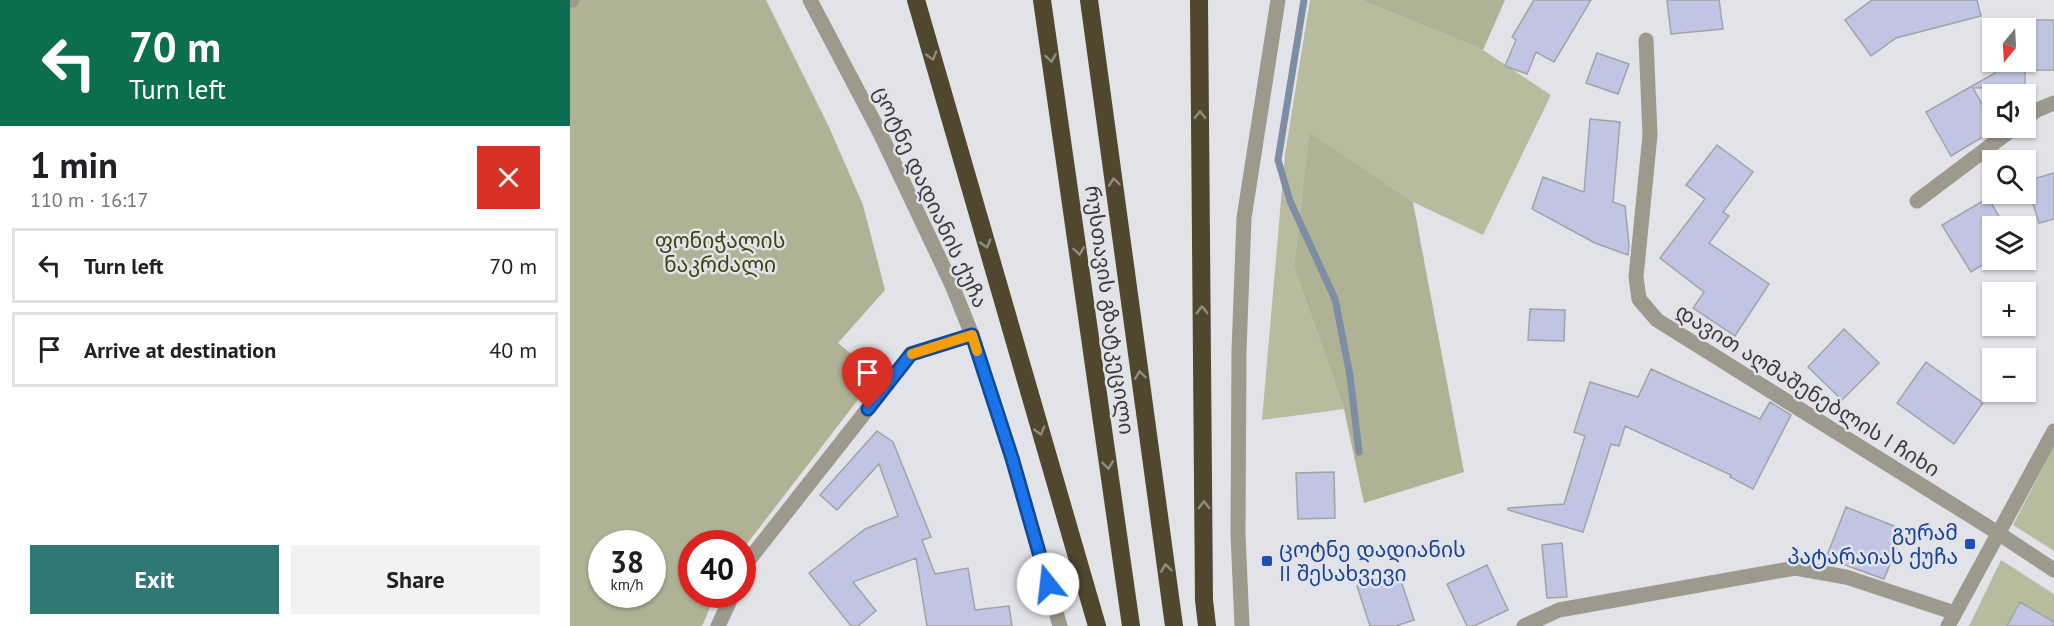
<!DOCTYPE html>
<html lang="en">
<head>
<meta charset="utf-8">
<style>
	:root { --surface:#fff; --page:#f2f2f2; --text:#202124; --muted:#757577; --line:#e0e0e0; --accent:#307874 }
	body { margin:0; font-family:"PT Sans","Noto Sans Georgian",sans-serif; background:var(--page); color:var(--text); height:100vh; display:flex; flex-direction:column; font-size:22px; white-space:nowrap }
	* { box-sizing:border-box; margin:0 }
	p { font-size:20px; color:var(--muted) }
	.icon { flex:none; width:33px; height:33px; fill:none; stroke:currentColor; stroke-width:2; stroke-linecap:round; stroke-linejoin:round }
	.map { position:relative; flex:1; overflow:hidden }
	.drawer { display:flex; flex-direction:column; background:var(--surface); width:570px }
	.drawer>* { flex:none }
	.hud { background:#0b6e4f; color:#fff; overflow:hidden }
	.needle { width:39px; rotate:198deg }
	.fabs { position:absolute; left:1412px; top:18px; display:grid; gap:12px }
	.fabs a { display:grid; place-items:center; width:54px; height:54px; border-radius:0px; background:var(--surface); box-shadow:0 2px 4px #0004; font-size:30px }
	.speed { position:absolute; left:18px; top:530px; display:flex; gap:12px; font-size:30px; font-weight:700; text-align:center }
	.speed>* { display:grid; place-content:center; width:78px; height:78px; border-radius:50%; background:var(--surface); box-shadow:0 2px 4px #0004; line-height:1 }
	.speed small { font-size:15px; font-weight:400 }
	.speed .limit { border:9px solid #d22; background:#fff; color:#111 }
	.pin { position:absolute; display:grid; place-items:center; width:51px; height:51px; color:#fff; margin:-62px -26px; border-radius:50% 50% 50% 0; rotate:-45deg; box-shadow:0 0 6px #0007 }
	.pin .icon { rotate:45deg }
	.me { position:absolute; width:66px; margin:-33px; rotate:344deg; stroke-linejoin:round; filter:drop-shadow(0 0 4px #0008) }
	.turn { display:flex; align-items:center; gap:21px; height:126px; padding:0 30px; font-size:27px }
	.turn .icon { width:78px; height:78px; stroke-width:2.5 }
	.turn b { display:block; font-size:42px; line-height:51px }
	.round { display:grid; place-items:center; flex:none; width:63px; height:63px; border-radius:0px; background:var(--page) }
	.headline { display:flex; align-items:center; justify-content:space-between; height:102px; padding:0 30px }
	h1 { font-size:36px; font-weight:600; line-height:45px }
	.button { display:flex; gap:12px; margin-top:auto; padding:12px 30px }
	.button a { flex:1; height:69px; border-radius:0px; background:var(--accent); color:#fff; font-size:24px; font-weight:600; line-height:69px; text-align:center }
	.button a+a { background:var(--page); color:var(--text) }
	ul { padding:0; list-style:none }
	li { display:flex; align-items:center; gap:18px; height:75px; margin:0 12px 9px; padding:0 18px; border:3px solid var(--line); border-radius:0px }
	li div { flex:1 }
	li b { display:block; font-size:22px }
	li em { font-style:normal }
	main { display:flex; flex:1; min-height:0 }
	.map>svg:first-child { display:block }
	.green { fill:#b8bc9f }
	.forest { fill:#afb295; fill-rule:evenodd }
	.lines { fill:none; stroke-linecap:round; stroke-linejoin:round }
	.stream { stroke:#7b8ea4; stroke-width:7 }
	.building { fill:#bfc5e2; stroke:#a2a3a7; stroke-width:1.5 }
	.minor { stroke:#9e998d; stroke-width:15 }
	.highway { stroke:#51472e; stroke-width:18 }
	.oneway { stroke:#928d82 }
	.route-casing { stroke:#114b97; stroke-width:15 }
	.route { stroke:#1a73e8; stroke-width:10 }
	.slow { stroke:#f59e0b; stroke-width:10 }
	.transit-dot { fill:#1a4fb4; stroke:#e2e3e8; stroke-width:2 }
	.labels { text-anchor:middle; dominant-baseline:central; stroke-width:5; stroke-linejoin:round; paint-order:stroke }
	.street-label { font-size:21px; fill:#3a3b3c; stroke:#e2e3e8 }
	.park-label { font-size:21px; fill:#3e410e; stroke:#e2e3e8 }
	.transit-label { font-size:21px; fill:#164399; stroke:#e2e3e8; text-anchor:end }
</style>
</head>
<body>
<main>
<section class="drawer">
<div class="hud">
<div class="turn"><svg class="icon" aria-label="left" viewBox="0 0 24 24"><path d="M17 20v-9H6M10 6l-5 5 5 5"/></svg><div><b>70 m</b>Turn left</div></div>
</div>
<div class="headline"><div><h1>1 min</h1><p>110 m · 16:17</p></div><a class="round" style="background:#d93025;color:#fff"><svg class="icon" aria-label="close" viewBox="0 0 24 24"><path d="M6 6l12 12M18 6L6 18"/></svg></a></div>
<ul>
<li><svg class="icon" aria-label="left" viewBox="0 0 24 24"><path d="M17 20v-9H6M10 6l-5 5 5 5"/></svg><div><b>Turn left</b></div><em>70 m</em></li>
<li><svg class="icon" aria-label="arrive" viewBox="0 0 24 24"><path d="M6 21V4h12l-3 4 3 4H6"/></svg><div><b>Arrive at destination</b></div><em>40 m</em></li>
</ul>
<div class="button"><a>Exit</a><a>Share</a></div>
</section>
<div class="map">
<svg width="1484" height="626" viewBox="0 0 1484 626">
	<rect width="100%" height="100%" fill="#e2e3e8"/>
	<path class="green" d="M 740,0 L 791,0 L 913,50 L 981,95 L 913,235 L 843,202 L 739,134 L 724,267 L 774,409 L 692,420 L 715,154 Z
		M 1484,446 L 1484,551 L 1443,525 Z
		M 1431,560 L 1484,594 L 1484,626 L 1399,626 Z"/>
	<path class="forest" d="M 0,0 L 196,0 L 259,127 L 293,205 L 315,290 L 268,343 L 307,375 L 173,549 L 172,543 L 122,543 L 122,594 L 146,594 L 132,626 L 0,626 ZM 32,543 L 82,543 L 82,594 L 32,594 Z
		M 791,0 L 935,0 L 913,50 Z
		M 739,133 L 843,202 L 894,472 L 794,503 L 774,409 L 724,267 Z"/>
	<g class="lines">
		<path class="stream" d="M 734,0 L 708,160 L 720,201 L 765,299 L 780,376 L 789,452"/>
	</g>
	<path class="building" d="M 964,0 L 1021,0 L 984,62 L 966,52 L 957,74 L 935,66 L 946,40 L 942,37 Z
		M 1097,0 L 1149,0 L 1153,29 L 1101,34 Z
		M 1302,0 L 1407,0 L 1411,16 L 1326,38 L 1301,56 L 1275,20 Z
		M 1425,20 L 1484,20 L 1484,70 L 1455,70 L 1455,87 L 1403,88 L 1422,122 L 1422,128 L 1426,129 L 1381,156 L 1356,112 L 1425,73 L 1425,62 L 1455,62 L 1455,28 L 1425,28 Z
		M 1027,53 L 1059,64 L 1048,94 L 1016,83 Z
		M 1020,119 L 1050,122 L 1043,202 L 1055,206 L 1059,245 L 1058,255 L 1025,243 L 962,209 L 973,177 L 1014,192 Z
		M 1147,145 L 1183,172 L 1153,212 L 1159,216 L 1139,243 L 1199,284 L 1165,336 L 1123,308 L 1134,292 L 1090,258 L 1135,199 L 1116,185 Z
		M 1484,173 L 1484,219 L 1469,223 L 1456,181 Z
		M 1418,198 L 1435,226 L 1422,226 L 1422,259 L 1401,272 L 1372,225 Z
		M 960,309 L 995,310 L 994,341 L 958,340 Z
		M 1274,329 L 1309,363 L 1272,400 L 1238,367 Z
		M 1356,362 L 1413,403 L 1384,444 L 1327,403 Z
		M 1081,369 L 1190,419 L 1200,402 L 1221,415 L 1183,489 L 1160,477 L 1161,475 L 1055,426 L 1049,446 L 1041,444 L 1013,532 L 938,510 L 938,508 L 994,504 L 1015,436 L 1004,432 L 1020,382 L 1068,397 Z
		M 307,431 L 323,442 L 361,537 L 352,540 L 365,574 L 398,568 L 405,610 L 439,606 L 442,626 L 357,626 L 346,558 L 283,582 L 306,611 L 288,626 L 281,626 L 239,573 L 295,529 L 328,516 L 309,464 L 267,510 L 250,495 Z
		M 764,472 L 765,518 L 728,519 L 726,473 Z
		M 1276,507 L 1334,530 L 1314,579 L 1256,558 Z
		M 992,543 L 997,597 L 977,598 L 972,545 Z
		M 917,565 L 938,610 L 904,626 L 897,626 L 877,584 Z
		M 828,572 L 844,620 L 826,626 L 800,626 L 787,586 Z
		M 1450,602 L 1484,622 L 1484,626 L 1437,626 Z"/>
	<g class="lines">
		<path class="minor" d="M 0,0 L 2,0
			M 240,0 L 310,133 L 382,285 L 402,335 L 442,458 L 490,626
			M 1076,40 L 1080,135 L 1066,277 L 1069,299 L 1087,320 L 1428,533 L 1484,570
			M 1455,119 L 1467,110 L 1484,103
			M 1347,201 L 1444,128
			M 172,572 L 178,561 L 341,354 L 402,335
			M 148,626 L 163,594
			M 672,626 L 668,534 L 669,351 L 674,218 L 708,0
			M 954,626 L 989,610 L 1225,568 L 1276,577 L 1385,613
			M 1378,626 L 1484,431"/>
		<path class="highway" d="M 346,0 L 527,626
			M 472,0 L 561,626
			M 519,0 L 604,626
			M 629,0 L 634,600 L 637,626"/>
	</g>
	<defs><path id="oneway-chevron" d="M-2-3.5L2.5 0L-2 3.5" fill="none" stroke-width="1.6" stroke-linecap="round" stroke-linejoin="round" transform="scale(1.5)"/></defs>
	<g class="oneway">
		<use href="#oneway-chevron" transform="translate(362 56) rotate(74)"/>
		<use href="#oneway-chevron" transform="translate(481 58) rotate(81)"/>
		<use href="#oneway-chevron" transform="translate(630 115) rotate(-91)"/>
		<use href="#oneway-chevron" transform="translate(544 182) rotate(-98)"/>
		<use href="#oneway-chevron" transform="translate(416 244) rotate(74)"/>
		<use href="#oneway-chevron" transform="translate(509 251) rotate(82)"/>
		<use href="#oneway-chevron" transform="translate(632 310) rotate(-90)"/>
		<use href="#oneway-chevron" transform="translate(570 375) rotate(-98)"/>
		<use href="#oneway-chevron" transform="translate(470 431) rotate(74)"/>
		<use href="#oneway-chevron" transform="translate(538 465) rotate(83)"/>
		<use href="#oneway-chevron" transform="translate(634 505) rotate(-90)"/>
		<use href="#oneway-chevron" transform="translate(596 568) rotate(-98)"/>
	</g>
	<g class="lines">
		<g class="route-casing">
			<path id="route" d="M 298,409 L 341,354 L 402,335 L 442,458 L 478,584"/>
		</g>
		<use href="#route" class="route"/>
		<path class="slow" d="M 342,354 L 402,335 L 407,351"/>
	</g>
	<g class="transit-dot">
		<rect x="1394" y="538" width="12" height="12" rx="3"/>
		<rect x="691" y="555" width="12" height="12" rx="3"/>
	</g>
	<g class="labels">
		<g class="street-label">
			<text transform="translate(361 197) rotate(65)">ცოტნე დადიანის ქუჩა</text>
			<text transform="translate(540 310) rotate(82)">რუსთავის გზატკეცილი</text>
			<text transform="translate(1238 390) rotate(32)">დავით აღმაშენებლის I ჩიხი</text>
		</g>
		<g class="park-label">
			<text x="150" y="240">ფონიჭალის<tspan x="150" dy="24">ნაკრძალი</tspan></text>
		</g>
		<g class="transit-label">
			<text x="1388" y="532">გურამ<tspan x="1388" dy="24">პატარაიას ქუჩა</tspan></text>
			<text x="709" y="549" text-anchor="start">ცოტნე დადიანის<tspan x="709" dy="24">II შესახვევი</tspan></text>
		</g>
	</g>
</svg>
<div class="fabs">
<a><svg class="needle" viewBox="-14 -14 28 28"><path d="M0-13l5 13h-10z" fill="#e53935"/><path d="M0 13l5-13h-10z" fill="#757577"/></svg></a>
<a><svg class="icon" aria-label="sound" viewBox="0 0 24 24"><path d="M4 9h4l5-4v14l-5-4H4zM17 9q2 3 0 6"/></svg></a>
<a><svg class="icon" aria-label="search" viewBox="0 0 24 24"><circle cx="10" cy="10" r="6"/><path d="M15 15l6 6"/></svg></a>
<a><svg class="icon" aria-label="layers" viewBox="0 0 24 24"><path d="M12 4l9 5-9 5-9-5zM3 14l9 5 9-5"/></svg></a>
<a>+</a>
<a>−</a>
</div>
<div class="speed"><div>38<small>km/h</small></div><div class="limit">40</div></div>
<div class="pin" style="left:298px;top:409px;background:#d93025"><svg class="icon" aria-label="arrive" viewBox="0 0 24 24"><path d="M6 21V4h12l-3 4 3 4H6"/></svg></div>
<svg class="me" style="left:478px;top:584px" viewBox="-20 -20 40 40"><circle r="19" fill="#fff"/><path d="M0-13L10 11 0 6-10 11z" fill="#1a73e8"/></svg>
</div>
</main>
</body>
</html>
